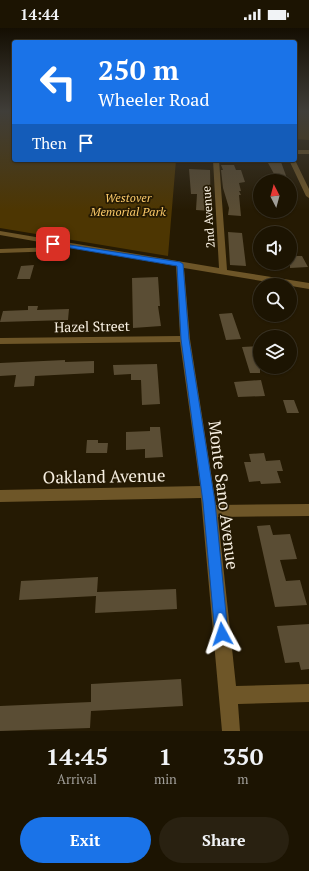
<!DOCTYPE html>
<html lang="en">
<head>
<meta charset="utf-8">
<style>
	:root { --surface:#1c1402; --page:#292111; --text:#f1f3f6; --muted:#a09e99; --line:#3a3324; --accent:#1a73e8 }
	body { margin:0; font-family:"PT Serif",serif; background:var(--page); color:var(--text); height:100vh; display:flex; flex-direction:column; font-size:15px; white-space:nowrap }
	* { box-sizing:border-box; margin:0 }
	p { font-size:13px; color:var(--muted) }
	.icon { flex:none; width:22px; height:22px; fill:none; stroke:currentColor; stroke-width:2; stroke-linecap:round; stroke-linejoin:round }
	.map { position:relative; height:703px; overflow:hidden }
	.details { display:flex; flex-direction:column; background:var(--surface); flex:1 }
	.details>* { flex:none }
	.hud { position:absolute; left:12px; top:12px; width:285px; height:122px; border-radius:4px; box-shadow:0 1px 3px #0004,0 0 0 1px var(--line); background:#1a73e8; color:#fff; overflow:hidden }
	.needle { width:26px; rotate:354deg }
	.controls { position:absolute; left:253px; top:146px; display:grid; gap:8px }
	.controls a { display:grid; place-items:center; width:44px; height:44px; border-radius:50%; background:var(--surface); box-shadow:0 1px 3px #0004,0 0 0 1px var(--line); font-size:20px }
	.pin { position:absolute; display:grid; place-items:center; width:34px; height:34px; color:#fff; margin:-17px; border-radius:8px; box-shadow:0 2px 6px #0006 }
	.me { position:absolute; width:44px; margin:-22px; rotate:355deg; stroke-linejoin:round; filter:drop-shadow(0 0 3px #0008) }
	.turn { display:flex; align-items:center; gap:14px; height:84px; padding:0 20px; font-size:18px }
	.turn .icon { width:52px; height:52px; stroke-width:2.5 }
	.turn b { display:block; font-size:28px; line-height:34px }
	.then { display:flex; align-items:center; height:38px; padding:0 20px; background:#0003; gap:8px; font-size:15px }
	.eta { display:flex; justify-content:space-evenly; align-items:center; height:68px; text-align:center }
	.eta b { font-size:24px; font-weight:800; line-height:28px }
	.primary-button { display:flex; gap:8px; margin-top:auto; padding:8px 20px }
	.primary-button a { flex:1; height:46px; border-radius:24px; background:var(--accent); color:#fff; font-size:16px; font-weight:800; line-height:46px; text-align:center }
	.primary-button a+a { background:var(--page); color:var(--text) }
	.status { display:flex; justify-content:space-between; align-items:center; height:28px; padding:0 20px; background:var(--surface); direction:ltr }
	.status svg { height:11px; fill:currentColor }
	.map>svg:first-child { display:block }
	.green { fill:#4d3602 }
	.building { fill:#5a4d34 }
	.lines { fill:none; stroke-linecap:round; stroke-linejoin:round }
	.minor { fill:#6e5628; fill-rule:evenodd }
	.route { fill:#1a73e8; stroke:#114b97 }
	.labels { text-anchor:middle; dominant-baseline:central; stroke-width:3.5; stroke-linejoin:round; paint-order:stroke }
	.far-park-label { font-size:12px; font-style:italic; fill:#fac969; stroke:#251a03 }
	.far-street-label { font-size:12px; fill:#f7efe1; stroke:#251a03 }
	.street-label { font-size:14px; fill:#f7efe1; stroke:#251a03 }
	.near-street-label { font-size:17px; fill:#f7efe1; stroke:#251a03 }
</style>
</head>
<body>
<div class="status"><b>14:44</b><svg viewBox="0 0 49 12"><path d="M0 12V9h3v3zM5 12V6h3v6zM10 12V3h3v9zM15 12V0h3v12zM26 1h20v11H26zM47 4h2v5h-2z"/></svg></div>
<div class="map">
<svg width="309" height="703" viewBox="0 0 309 703">
	<rect width="100%" height="100%" fill="#251a03"/>
	<path class="green" d="M 0,84 L 14,84 L 14,132 L 176,132 L 168,228 L 0,200 Z
		M 295,84 L 309,84 L 309,112 L 295,111 Z"/>
	<path class="building" d="M 281,134 L 288,153 L 278,153 L 268,135 Z
		M 221,137 L 234,137 L 236,142 L 241,142 L 245,154 L 239,155 L 241,163 L 239,163 L 241,167 L 239,167 L 241,188 L 228,187 L 229,180 L 223,160 L 221,142 L 223,142 Z
		M 189,141 L 210,142 L 211,183 L 196,182 L 197,166 L 191,166 Z
		M 228,204 L 242,205 L 246,238 L 230,237 Z
		M 290,228 L 302,228 L 308,239 L 290,240 Z
		M 34,237 L 30,251 L 17,251 L 21,238 Z
		M 158,249 L 160,278 L 158,278 L 161,298 L 133,300 L 132,250 Z
		M 28,278 L 38,278 L 37,282 L 69,281 L 68,292 L 0,294 L 3,283 L 28,282 Z
		M 232,285 L 241,311 L 226,312 L 219,286 Z
		M 260,318 L 260,345 L 250,345 L 242,319 Z
		M 65,332 L 65,334 L 94,333 L 94,345 L 35,348 L 34,358 L 14,359 L 16,347 L 0,348 L 0,335 Z
		M 157,336 L 160,376 L 142,377 L 141,352 L 131,352 L 131,346 L 114,347 L 113,337 Z
		M 261,352 L 265,368 L 238,369 L 234,354 Z
		M 283,372 L 294,372 L 299,385 L 287,385 Z
		M 150,399 L 160,399 L 163,429 L 145,430 L 145,421 L 126,422 L 126,404 L 150,403 Z
		M 87,412 L 98,412 L 98,415 L 108,415 L 107,425 L 86,425 Z
		M 264,425 L 266,433 L 280,432 L 283,443 L 277,443 L 281,455 L 261,456 L 260,453 L 249,454 L 244,434 L 251,434 L 249,426 Z
		M 270,497 L 273,507 L 290,506 L 297,531 L 280,532 L 286,553 L 300,552 L 307,577 L 275,579 L 257,498 Z
		M 98,549 L 97,564 L 176,561 L 177,581 L 95,585 L 96,568 L 19,572 L 21,553 Z
		M 309,596 L 309,641 L 301,642 L 299,634 L 285,635 L 277,598 Z
		M 181,651 L 183,678 L 91,683 L 90,700 L 0,703 L 0,678 L 91,674 L 91,656 Z"/>
	<g class="lines">
		<path class="minor" d="M 295,122 L 309,122 L 309,126 L 295,126 Z
			M 213,132 L 219,132 L 227,242 L 309,255 L 309,261 L 184,240 L 190,311 L 216,477 L 309,476 L 309,488 L 218,489 L 236,658 L 309,656 L 309,674 L 238,676 L 240,703 L 222,703 L 201,470 L 0,474 L 0,462 L 200,458 L 180,314 L 0,316 L 0,310 L 180,308 L 176,238 L 0,207 L 0,203 L 219,240 Z
			M 289,132 L 295,132 L 309,161 L 309,170 L 306,168 Z
			M 57,219 L 60,219 L 60,223 L 0,225 L 0,221 Z"/>
	</g>
	<linearGradient id="sky" x2="0" y2="1"><stop stop-color="#140e02"/><stop offset="0.46" stop-color="#403e39"/><stop offset="1" stop-color="#403e39" stop-opacity="0"/></linearGradient>
	<rect width="309" height="182" fill="url(#sky)"/>
	<path class="route" d="M 51,214 L 180,234 L 183,236 L 189,311 L 215,474 L 228,606 L 226,610 L 222,612 L 217,610 L 215,606 L 203,474 L 181,311 L 177,238 L 53,217 L 50,216 Z"/>
	<g class="labels">
		<g class="far-park-label">
			<text x="128" y="169">Westover<tspan x="128" dy="14">Memorial Park</tspan></text>
		</g>
		<g class="far-street-label">
			<text transform="translate(208 189) rotate(-94)">2nd Avenue</text>
		</g>
		<g class="street-label">
			<text transform="translate(92 298) rotate(-1)">Hazel Street</text>
		</g>
		<g class="near-street-label">
			<text transform="translate(104 448) rotate(-1)">Oakland Avenue</text>
			<text transform="translate(224 467) rotate(83)">Monte Sano Avenue</text>
		</g>
	</g>
</svg>
<div class="controls">
<a><svg class="needle" viewBox="-14 -14 28 28"><path d="M0-13l5 13h-10z" fill="#e53935"/><path d="M0 13l5-13h-10z" fill="#a09e99"/></svg></a>
<a><svg class="icon" aria-label="sound" viewBox="0 0 24 24"><path d="M4 9h4l5-4v14l-5-4H4zM17 9q2 3 0 6"/></svg></a>
<a><svg class="icon" aria-label="search" viewBox="0 0 24 24"><circle cx="10" cy="10" r="6"/><path d="M15 15l6 6"/></svg></a>
<a><svg class="icon" aria-label="layers" viewBox="0 0 24 24"><path d="M12 4l9 5-9 5-9-5zM3 14l9 5 9-5"/></svg></a>
</div>
<div class="pin" style="left:53px;top:216px;background:#d93025"><svg class="icon" aria-label="arrive" viewBox="0 0 24 24"><path d="M6 21V4h12l-3 4 3 4H6"/></svg></div>
<svg class="me" style="left:222px;top:606px" viewBox="-20 -20 40 40"><path d="M0-17L14 15 0 8-14 15z" fill="#1a73e8" stroke="#fff" stroke-width="4"/></svg>
<div class="hud">
<div class="turn"><svg class="icon" aria-label="left" viewBox="0 0 24 24"><path d="M17 20v-9H6M10 6l-5 5 5 5"/></svg><div><b>250 m</b>Wheeler Road</div></div>
<div class="then">Then<svg class="icon" aria-label="arrive" viewBox="0 0 24 24"><path d="M6 21V4h12l-3 4 3 4H6"/></svg></div>
</div>
</div>
<section class="details">
<div class="eta">
<div><b>14:45</b><p>Arrival</p></div>
<div><b>1</b><p>min</p></div>
<div><b>350</b><p>m</p></div>
</div>
<div class="primary-button"><a>Exit</a><a>Share</a></div>
</section>
</body>
</html>
